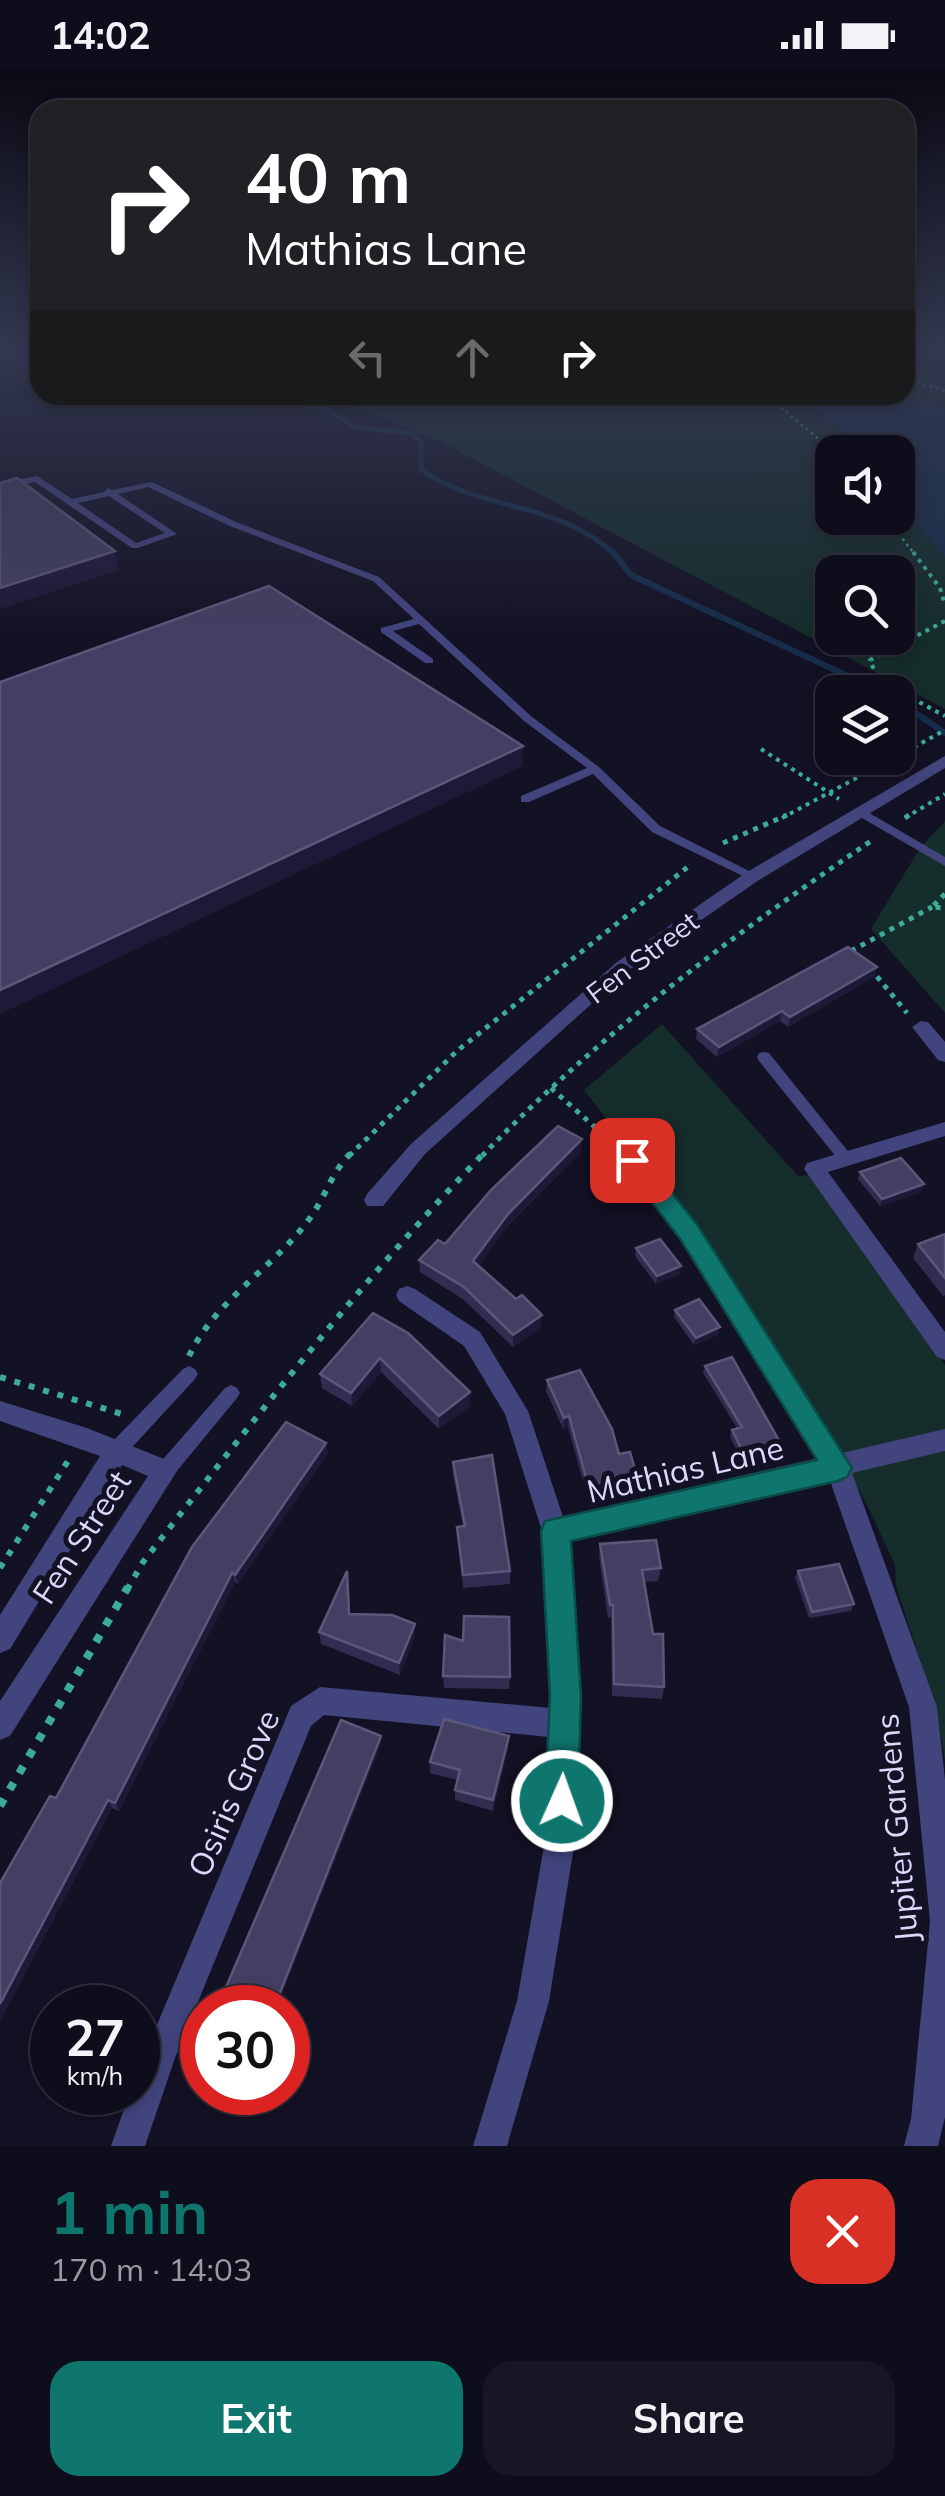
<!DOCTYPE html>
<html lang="en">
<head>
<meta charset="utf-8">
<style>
	:root { --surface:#0e0d1b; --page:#171624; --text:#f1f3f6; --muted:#9b9ca3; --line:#2e2d3a; --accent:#0f766e }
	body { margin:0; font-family:Mulish,sans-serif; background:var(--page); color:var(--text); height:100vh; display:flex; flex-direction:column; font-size:38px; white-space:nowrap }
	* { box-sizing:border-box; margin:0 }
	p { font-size:32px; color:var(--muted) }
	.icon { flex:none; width:55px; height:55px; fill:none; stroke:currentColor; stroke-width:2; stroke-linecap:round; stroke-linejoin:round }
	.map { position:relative; height:2076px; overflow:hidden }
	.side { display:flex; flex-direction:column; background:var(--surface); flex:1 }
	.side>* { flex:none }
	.hud { position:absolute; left:30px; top:30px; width:885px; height:305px; border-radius:30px; box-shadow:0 5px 15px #0003,0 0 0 2px var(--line); background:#202124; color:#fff; overflow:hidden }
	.buttons { position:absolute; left:815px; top:365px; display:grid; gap:20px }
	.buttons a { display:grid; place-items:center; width:100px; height:100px; border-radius:20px; background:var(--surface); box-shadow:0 5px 15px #0003,0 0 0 2px var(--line); font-size:50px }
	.speed { position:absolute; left:30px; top:1915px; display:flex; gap:20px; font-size:50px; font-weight:700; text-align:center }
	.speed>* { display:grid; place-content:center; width:130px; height:130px; border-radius:50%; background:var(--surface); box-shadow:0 5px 15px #0003,0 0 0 2px var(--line); line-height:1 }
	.speed small { font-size:25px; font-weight:400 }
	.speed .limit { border:15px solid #d22; background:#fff; color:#111 }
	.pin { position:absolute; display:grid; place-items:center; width:85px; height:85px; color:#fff; margin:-42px; border-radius:20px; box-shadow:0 5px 15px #0006 }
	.me { position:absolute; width:110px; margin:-55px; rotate:2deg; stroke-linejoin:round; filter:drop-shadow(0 0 8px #0008) }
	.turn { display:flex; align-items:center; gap:35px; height:210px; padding:0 50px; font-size:45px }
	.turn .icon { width:130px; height:130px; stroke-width:2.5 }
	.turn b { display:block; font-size:70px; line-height:85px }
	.lanes { display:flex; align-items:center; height:95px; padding:0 50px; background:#0003; justify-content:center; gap:50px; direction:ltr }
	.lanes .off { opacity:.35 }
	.round { display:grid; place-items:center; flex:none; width:105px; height:105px; border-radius:30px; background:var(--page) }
	.head { display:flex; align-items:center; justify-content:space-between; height:170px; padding:0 50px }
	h1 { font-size:60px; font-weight:700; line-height:75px; color:var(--accent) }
	.button { display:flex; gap:20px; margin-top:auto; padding:20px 50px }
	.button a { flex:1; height:115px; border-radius:30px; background:var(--accent); color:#fff; font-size:40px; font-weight:700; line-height:115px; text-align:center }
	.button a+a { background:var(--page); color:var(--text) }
	.status { display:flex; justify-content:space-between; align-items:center; height:70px; padding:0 50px; background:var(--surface); direction:ltr }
	.status svg { height:28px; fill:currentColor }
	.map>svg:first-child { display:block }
	.green { fill:#152d2b; fill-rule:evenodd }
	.water { fill:#162d4a }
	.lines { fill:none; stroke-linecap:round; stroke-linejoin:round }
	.stream-far1 { stroke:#162d4a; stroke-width:5 }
	.stream { stroke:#162d4a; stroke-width:6 }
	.path-far4 { stroke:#3dab9c; stroke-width:2.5; stroke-dasharray:2.5 4; stroke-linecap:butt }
	.path-far3 { stroke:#3dab9c; stroke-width:4; stroke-dasharray:4 5; stroke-linecap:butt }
	.path-far2 { stroke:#3dab9c; stroke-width:5; stroke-dasharray:5 6; stroke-linecap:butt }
	.path-far1 { stroke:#3dab9c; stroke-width:6; stroke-dasharray:6 9; stroke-linecap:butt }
	.path { stroke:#3dab9c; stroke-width:8; stroke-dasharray:8 11; stroke-linecap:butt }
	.service { fill:#42447e; fill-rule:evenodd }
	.minor { fill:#42447e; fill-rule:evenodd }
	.tertiary { fill:#42447e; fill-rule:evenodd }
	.wall { fill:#312c50 }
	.shaded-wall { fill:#1d1937 }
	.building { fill:#433f62; stroke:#5b577a; stroke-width:2.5 }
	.route { fill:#0f766e; stroke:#0a4d48; stroke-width:2.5 }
	.labels { text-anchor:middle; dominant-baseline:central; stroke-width:10; stroke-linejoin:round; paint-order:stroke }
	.street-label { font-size:28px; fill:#dad9fb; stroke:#131124 }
	.near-street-label { font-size:32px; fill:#dad9fb; stroke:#131124 }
</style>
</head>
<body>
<div class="status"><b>14:02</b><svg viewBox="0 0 49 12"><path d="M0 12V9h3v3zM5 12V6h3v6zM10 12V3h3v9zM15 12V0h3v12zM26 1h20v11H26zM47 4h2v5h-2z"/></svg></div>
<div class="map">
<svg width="945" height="2076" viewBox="0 0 945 2076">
	<rect width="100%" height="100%" fill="#131124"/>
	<path class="green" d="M 905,290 L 945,306 L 945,639 L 441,372 L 328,325 L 905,325 ZM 832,382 L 898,382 L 898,448 L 832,448 ZM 832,502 L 898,502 L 898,568 L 832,568 Z
		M 945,751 L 945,943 L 871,859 L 920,778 Z
		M 662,954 L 798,1106 L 808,1105 L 881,1200 L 945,1295 L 945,1691 L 936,1639 L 896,1516 L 895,1495 L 867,1435 L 808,1330 L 710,1181 L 584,1020 Z"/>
	<path class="water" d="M 793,325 L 889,325 L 945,339 L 945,488 L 898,429 L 898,382 L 862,382 L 846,361 Z"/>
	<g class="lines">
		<path class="stream-far1" d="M 263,325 L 326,339 L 354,357 L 410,363 L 421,371 L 421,399 C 473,440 561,431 615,485"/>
		<path class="stream" d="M 613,482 L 631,505 L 882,622
			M 898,631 L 945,663"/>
		<path class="path-far4" d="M 905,308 L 945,321
			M 766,325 L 834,382
			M 887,448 L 915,485"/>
		<path class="path-far3" d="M 913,482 L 940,518 L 945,535
			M 945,551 L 870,590 L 878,610 L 945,646
			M 761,679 L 839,729
			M 898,686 L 945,660
			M 782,748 L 894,688
			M 905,748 L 945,724"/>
		<path class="path-far2" d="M 905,748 L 909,745
			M 723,773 L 787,745
			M 945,824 L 932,837 L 945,838
			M 851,881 L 932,837
			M 870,898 L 907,943
			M 551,1018 L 615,1075
			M 349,1086 L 457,981 L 689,796
			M 482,1086 C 598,965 733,865 871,771"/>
		<path class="path-far1" d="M 189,1286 C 216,1229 274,1198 310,1148 C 326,1126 331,1103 351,1083
			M 0,1307 L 122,1344
			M 0,1498 L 68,1391
			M 127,1520 L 143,1492 C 252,1352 361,1211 484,1083"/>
		<path class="path" d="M 0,1736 L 128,1517"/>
		<path class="service" d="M 930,278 L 945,279 L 945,284 L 931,280 Z
			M 37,406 L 72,429 L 104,422 L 108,418 L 112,420 L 152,412 L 236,452 L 379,507 L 532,647 L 599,697 L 660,756 L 759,806 L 757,809 L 749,809 L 652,762 L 593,704 L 529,732 L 521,732 L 521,726 L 587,698 L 524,651 L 419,554 L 393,561 L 433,589 L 433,593 L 425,593 L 381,562 L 381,558 L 414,549 L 373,511 L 230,456 L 148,417 L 118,424 L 177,464 L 138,478 L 132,478 L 35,412 L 0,419 L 0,413 ZM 109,426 L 165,463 L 136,473 L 78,433 Z
			M 859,737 L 945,787 L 945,796 L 855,744 L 853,741 Z
			M 764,982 L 769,983 L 851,1085 L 854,1089 L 851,1093 L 841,1093 L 759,991 L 757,987 L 759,983 Z
			M 189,1296 L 195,1299 L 198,1304 L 195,1309 L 124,1386 L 117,1388 L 110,1386 L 108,1380 L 110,1374 L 183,1299 Z
			M 231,1315 L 237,1318 L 240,1323 L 237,1328 L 172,1407 L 165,1409 L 158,1407 L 156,1401 L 158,1395 L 225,1318 Z"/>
		<path class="minor" d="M 921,951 L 928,952 L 945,972 L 945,992 L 938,990 L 912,957 Z
			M 945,1052 L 945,1066 L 828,1102 L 945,1262 L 945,1290 L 937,1287 L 804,1099 L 807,1093 Z
			M 632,1082 L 639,1085 L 698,1157 L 842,1383 L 945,1359 L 945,1381 L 852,1403 L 937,1637 L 945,1710 L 945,2047 L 938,2076 L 904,2076 L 911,2049 L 930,1851 L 909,1637 L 829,1408 L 568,1470 L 579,1626 L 575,1770 L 549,1931 L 507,2076 L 473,2076 L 517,1931 L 545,1770 L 549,1667 L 324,1645 L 311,1656 L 175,1988 L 145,2076 L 111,2076 L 130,2022 L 138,2022 L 138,2002 L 143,1988 L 291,1636 L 320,1617 L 551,1638 L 542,1461 L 505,1344 L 464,1276 L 399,1231 L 396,1225 L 399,1219 L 407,1216 L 415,1219 L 480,1262 L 528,1341 L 563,1447 L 818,1388 L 682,1169 L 625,1095 L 622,1090 L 625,1085 Z"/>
		<path class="tertiary" d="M 945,686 L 945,698 L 759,810 L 629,900 L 425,1084 L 383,1136 L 367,1136 L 364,1130 L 367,1124 L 411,1074 L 617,892 L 747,802 Z
			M 0,1331 L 87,1358 L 174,1393 L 177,1401 L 10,1666 L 0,1670 L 0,1631 L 148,1406 L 122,1395 L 10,1579 L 0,1583 L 0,1545 L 100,1386 L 0,1351 Z"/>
	</g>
	<path class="wall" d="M 877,897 L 874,907 L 788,957 L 780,951 L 717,987 L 696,969 L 697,959 Z
		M 581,1082 L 508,1156 L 478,1196 L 541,1257 L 513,1277 L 464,1230 L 420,1202 L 419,1190 L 445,1174 Z
		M 860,1102 L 921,1122 L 880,1136 L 858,1109 Z
		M 945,1164 L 945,1225 L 943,1226 L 913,1188 L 918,1174 Z
		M 636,1178 L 680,1204 L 656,1214 L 635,1186 Z
		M 675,1240 L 718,1265 L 694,1275 L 674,1247 Z
		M 373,1243 L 470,1336 L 439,1359 L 381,1302 L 352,1336 L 322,1318 L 320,1304 Z
		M 705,1296 L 782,1376 L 780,1382 L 743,1393 L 730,1367 L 732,1360 L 737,1358 L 703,1303 Z
		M 547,1310 L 619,1384 L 637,1407 L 636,1418 L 587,1426 L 568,1357 L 563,1359 L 546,1321 Z
		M 328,1383 L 238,1514 L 235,1512 L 119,1741 L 112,1738 L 0,1951 L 192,1477 Z
		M 453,1392 L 510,1501 L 510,1514 L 463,1518 L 457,1457 L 463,1456 L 453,1405 Z
		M 600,1474 L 661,1498 L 658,1511 L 644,1512 L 664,1617 L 662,1629 L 612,1626 L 611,1547 L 608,1548 L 599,1487 Z
		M 798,1501 L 854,1534 L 851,1541 L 809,1548 L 795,1507 Z
		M 349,1513 L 350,1544 L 415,1554 L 415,1566 L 400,1605 L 321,1574 L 319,1562 Z
		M 443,1606 L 510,1607 L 509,1619 L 444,1618 Z
		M 508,1678 L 493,1741 L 455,1730 L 455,1720 L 457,1710 L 430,1703 L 430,1692 Z
		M 189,2015 L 244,2022 L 236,2041 L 191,2019 Z"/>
	<path class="shaded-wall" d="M 115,481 L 119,500 L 0,539 L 0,518 Z
		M 523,676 L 523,696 L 0,944 L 0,920 Z
		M 877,897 L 874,907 L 788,957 L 790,947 Z
		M 782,941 L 780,951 L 717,987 L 719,977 Z
		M 582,1069 L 581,1082 L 508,1156 L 473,1204 L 473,1191 L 508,1144 Z
		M 924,1114 L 921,1122 L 880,1136 L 882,1129 Z
		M 681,1196 L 680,1204 L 656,1214 L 657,1206 Z
		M 542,1245 L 541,1257 L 513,1277 L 513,1265 Z
		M 720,1257 L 718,1265 L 694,1275 L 696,1268 Z
		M 380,1288 L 381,1302 L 352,1336 L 351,1323 Z
		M 470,1322 L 470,1336 L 439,1359 L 439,1346 Z
		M 569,1346 L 568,1357 L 563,1359 L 564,1348 Z
		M 326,1373 L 328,1383 L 238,1514 L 235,1505 Z
		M 782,1376 L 780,1382 L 743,1393 L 745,1386 Z
		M 232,1503 L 235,1512 L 119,1741 L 115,1733 Z
		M 415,1554 L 415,1566 L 400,1605 L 399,1593 Z
		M 381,1666 L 382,1672 L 277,1938 L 274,1938 Z
		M 509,1666 L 508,1678 L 493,1741 L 493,1730 Z
		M 108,1730 L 112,1738 L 0,1951 L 0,1934 Z
		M 240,2022 L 244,2022 L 236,2041 L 234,2038 Z"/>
	<path class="building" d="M 17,408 L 115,481 L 0,518 L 0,413 Z
		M 269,516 L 523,676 L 0,920 L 0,612 Z
		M 848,877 L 877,897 L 790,947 L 782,941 L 719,977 L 697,959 Z
		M 558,1056 L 582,1069 L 508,1144 L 473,1191 L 516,1229 L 522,1225 L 542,1245 L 513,1265 L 464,1217 L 419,1190 L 438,1170 L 445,1174 L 491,1120 Z
		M 901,1088 L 924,1114 L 882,1129 L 860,1102 Z
		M 945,1164 L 945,1208 L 918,1174 Z
		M 660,1169 L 681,1196 L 657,1206 L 636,1178 Z
		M 699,1229 L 720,1257 L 696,1268 L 675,1240 Z
		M 373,1243 L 408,1263 L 470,1322 L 439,1346 L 380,1288 L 351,1323 L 320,1304 Z
		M 732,1287 L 782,1376 L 745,1386 L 732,1360 L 742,1357 L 705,1296 Z
		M 580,1300 L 612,1359 L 619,1384 L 630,1382 L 637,1407 L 588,1415 L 569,1346 L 564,1348 L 547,1310 Z
		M 286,1352 L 326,1373 L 235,1505 L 232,1503 L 115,1733 L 108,1730 L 0,1934 L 0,1813 L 50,1726 L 56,1728 L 192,1477 Z
		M 492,1385 L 510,1501 L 463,1505 L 457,1457 L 465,1456 L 453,1392 Z
		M 656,1470 L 661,1498 L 642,1500 L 653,1564 L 663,1564 L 664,1617 L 614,1614 L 613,1535 L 610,1535 L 600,1474 Z
		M 839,1494 L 854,1534 L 812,1542 L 798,1501 Z
		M 347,1501 L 349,1544 L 392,1545 L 415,1554 L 399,1593 L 319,1562 Z
		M 464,1546 L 509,1547 L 510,1607 L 443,1606 L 445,1565 L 463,1571 Z
		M 444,1649 L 509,1666 L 493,1730 L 455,1720 L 460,1700 L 430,1692 Z
		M 341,1650 L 381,1666 L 274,1938 L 217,1938 Z
		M 202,1983 L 202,2022 L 189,2015 Z
		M 203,2022 L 240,2022 L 234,2038 Z"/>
	<linearGradient id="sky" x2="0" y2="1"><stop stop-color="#0a0914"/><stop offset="0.49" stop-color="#333850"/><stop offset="1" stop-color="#333850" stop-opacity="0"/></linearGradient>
	<rect width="945" height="569" fill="url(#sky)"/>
	<path class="route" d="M 632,1081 L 641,1084 L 698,1156 L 852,1398 L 847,1407 L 838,1411 L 571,1471 L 581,1626 L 578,1731 L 573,1743 L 562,1748 L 550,1743 L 545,1731 L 550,1626 L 541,1461 L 545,1451 L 817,1390 L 681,1170 L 624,1096 L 621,1090 Z"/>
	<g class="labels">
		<g class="street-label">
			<text transform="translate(642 887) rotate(-37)">Fen Street</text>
		</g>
		<g class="near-street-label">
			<text transform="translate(685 1399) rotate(-13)">Mathias Lane</text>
			<text transform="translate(81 1467) rotate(-57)">Fen Street</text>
			<text transform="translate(233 1723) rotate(-66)">Osiris Grove</text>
			<text transform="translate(896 1758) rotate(-95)">Jupiter Gardens</text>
		</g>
	</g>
</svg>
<div class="buttons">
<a><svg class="icon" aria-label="sound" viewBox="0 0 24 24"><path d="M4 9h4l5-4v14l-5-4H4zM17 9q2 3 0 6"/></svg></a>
<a><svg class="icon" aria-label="search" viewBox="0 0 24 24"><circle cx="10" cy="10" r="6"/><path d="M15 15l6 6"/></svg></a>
<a><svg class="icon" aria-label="layers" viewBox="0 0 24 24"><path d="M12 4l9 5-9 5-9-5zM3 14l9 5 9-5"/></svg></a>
</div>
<div class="speed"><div>27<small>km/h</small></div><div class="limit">30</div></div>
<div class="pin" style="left:632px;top:1090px;background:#d93025"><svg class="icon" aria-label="arrive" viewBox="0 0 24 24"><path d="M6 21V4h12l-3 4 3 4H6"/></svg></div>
<svg class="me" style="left:562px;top:1731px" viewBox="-20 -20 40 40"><circle r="17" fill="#0f766e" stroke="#fff" stroke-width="3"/><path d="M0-11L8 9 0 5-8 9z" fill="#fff"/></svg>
<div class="hud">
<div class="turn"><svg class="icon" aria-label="right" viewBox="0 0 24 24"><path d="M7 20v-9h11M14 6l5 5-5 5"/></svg><div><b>40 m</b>Mathias Lane</div></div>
<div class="lanes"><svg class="icon off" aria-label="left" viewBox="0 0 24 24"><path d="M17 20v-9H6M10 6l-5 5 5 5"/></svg><svg class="icon off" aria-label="ahead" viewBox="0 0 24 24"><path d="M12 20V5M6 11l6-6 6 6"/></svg><svg class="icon" aria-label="right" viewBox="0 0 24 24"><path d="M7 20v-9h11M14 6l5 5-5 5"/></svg></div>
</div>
</div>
<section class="side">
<div class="head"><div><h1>1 min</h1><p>170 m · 14:03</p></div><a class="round" style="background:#d93025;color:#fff"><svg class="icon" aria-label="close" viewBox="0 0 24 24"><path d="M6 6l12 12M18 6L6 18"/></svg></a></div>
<div class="button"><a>Exit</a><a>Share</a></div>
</section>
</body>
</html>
